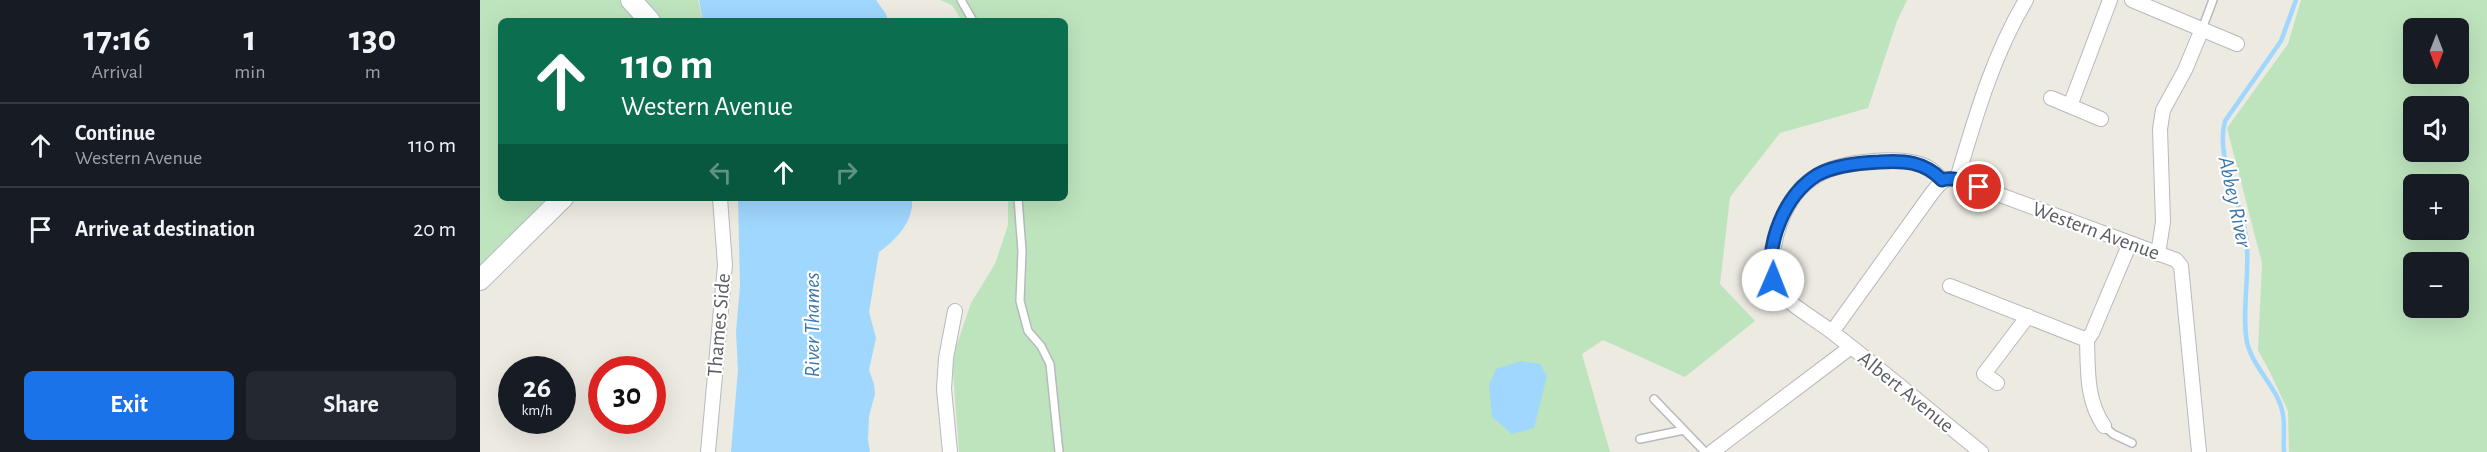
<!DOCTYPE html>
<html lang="en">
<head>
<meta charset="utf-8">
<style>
	:root { --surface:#171b24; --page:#242831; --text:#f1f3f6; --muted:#9ea1a6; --line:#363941; --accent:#1a73e8 }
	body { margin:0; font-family:"Alegreya Sans",sans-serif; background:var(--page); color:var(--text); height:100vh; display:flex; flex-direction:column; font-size:22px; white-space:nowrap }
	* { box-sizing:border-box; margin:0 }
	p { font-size:20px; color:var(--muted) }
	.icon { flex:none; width:33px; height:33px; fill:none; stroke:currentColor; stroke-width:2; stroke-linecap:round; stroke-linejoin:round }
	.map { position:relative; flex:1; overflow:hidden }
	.details { display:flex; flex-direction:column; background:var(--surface); width:480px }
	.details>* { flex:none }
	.guide { position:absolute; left:18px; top:18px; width:570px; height:183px; border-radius:9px; box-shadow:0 6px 24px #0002; background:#0b6e4f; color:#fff; overflow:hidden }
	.needle { width:39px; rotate:180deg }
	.fabs { position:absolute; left:1923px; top:18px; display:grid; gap:12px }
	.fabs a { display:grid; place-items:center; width:66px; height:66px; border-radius:9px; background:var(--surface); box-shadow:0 6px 24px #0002; font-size:30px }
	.speed { position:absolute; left:18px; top:356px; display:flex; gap:12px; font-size:30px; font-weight:700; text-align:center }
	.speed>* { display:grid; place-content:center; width:78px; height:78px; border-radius:50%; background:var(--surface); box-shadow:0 6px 24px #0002; line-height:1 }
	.speed small { font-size:15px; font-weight:400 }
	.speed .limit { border:9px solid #d22; background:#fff; color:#111 }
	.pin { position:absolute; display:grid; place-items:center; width:51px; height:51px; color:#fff; margin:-26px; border:3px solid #fff; border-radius:50%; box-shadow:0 2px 6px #0007 }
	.me { position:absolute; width:66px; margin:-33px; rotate:1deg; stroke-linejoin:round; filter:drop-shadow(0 0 4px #0008) }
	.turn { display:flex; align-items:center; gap:21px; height:126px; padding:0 24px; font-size:27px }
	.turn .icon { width:78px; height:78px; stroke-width:2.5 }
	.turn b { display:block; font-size:42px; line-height:51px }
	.lanes { display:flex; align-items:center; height:57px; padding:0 24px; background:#0003; justify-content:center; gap:30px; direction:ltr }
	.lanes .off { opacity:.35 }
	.eta { display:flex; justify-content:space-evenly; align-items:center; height:102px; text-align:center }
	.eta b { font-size:36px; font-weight:600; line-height:42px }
	.cta { display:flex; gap:12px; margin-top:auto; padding:12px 24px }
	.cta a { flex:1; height:69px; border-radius:9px; background:var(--accent); color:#fff; font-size:24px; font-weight:600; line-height:69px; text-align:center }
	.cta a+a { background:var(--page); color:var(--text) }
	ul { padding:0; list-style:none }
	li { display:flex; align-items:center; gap:18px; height:84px; padding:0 24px; border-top:2px solid var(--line) }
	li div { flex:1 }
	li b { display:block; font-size:22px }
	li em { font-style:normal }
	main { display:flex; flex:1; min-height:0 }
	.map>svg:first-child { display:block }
	.green { fill:#bee4bd; fill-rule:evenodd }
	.water { fill:#a0d7fe }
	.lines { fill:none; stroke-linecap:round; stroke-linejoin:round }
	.stream { stroke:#a0d7fe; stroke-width:4.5 }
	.lane-casing { stroke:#b7b9be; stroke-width:10 }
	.street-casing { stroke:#b7b9be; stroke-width:16 }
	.secondary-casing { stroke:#b7bac0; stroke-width:22 }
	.lane { stroke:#fff; stroke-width:7 }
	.street { stroke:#fff; stroke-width:14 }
	.secondary { stroke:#fff; stroke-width:20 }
	.route-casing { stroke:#114b97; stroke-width:15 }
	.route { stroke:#1a73e8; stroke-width:10 }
	.labels { text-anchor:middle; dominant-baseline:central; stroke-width:4.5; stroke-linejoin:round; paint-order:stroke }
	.street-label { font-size:21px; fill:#5a5d62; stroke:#fff }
	.water-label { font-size:22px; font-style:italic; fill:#3e78af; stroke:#fff }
</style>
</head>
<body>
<main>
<section class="details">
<div class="eta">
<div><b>17:16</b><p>Arrival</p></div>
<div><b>1</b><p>min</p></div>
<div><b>130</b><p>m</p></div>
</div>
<ul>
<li><svg class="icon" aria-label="ahead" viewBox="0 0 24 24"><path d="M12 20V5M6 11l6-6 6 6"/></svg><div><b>Continue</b><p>Western Avenue</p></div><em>110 m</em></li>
<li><svg class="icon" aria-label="arrive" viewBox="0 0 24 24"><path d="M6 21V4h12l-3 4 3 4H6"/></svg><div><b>Arrive at destination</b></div><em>20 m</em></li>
</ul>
<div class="cta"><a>Exit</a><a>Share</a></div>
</section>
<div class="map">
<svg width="2007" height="452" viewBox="0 0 2007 452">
	<rect width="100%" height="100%" fill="#eceae1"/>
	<path class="green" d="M 0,0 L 218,0 L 223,21 L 21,21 L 21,198 L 67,198 L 0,267 Z
		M 460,0 L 1427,0 L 1417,21 L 1388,108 L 1300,133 L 1250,197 L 1240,284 L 1275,321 L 1205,377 L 1123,340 L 1102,354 L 1130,452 L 479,452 L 472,359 L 491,303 L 515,264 L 528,225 L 528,198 L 585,198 L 585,21 L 482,21 L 472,5 Z
		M 1821,0 L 2007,0 L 2007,452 L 1809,452 L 1808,411 L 1790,372 L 1778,350 L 1782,263 L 1747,128 L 1808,44 ZM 1934,28 L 1978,28 L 1978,74 L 1934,74 ZM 1934,106 L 1978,106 L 1978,152 L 1934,152 ZM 1978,184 L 1978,230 L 1934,230 L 1934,184 ZM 1978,262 L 1978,308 L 1934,308 L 1934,262 Z"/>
	<path class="water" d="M 219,0 L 396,0 L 406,14 L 408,21 L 223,21 Z
		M 258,198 L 432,198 C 434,221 417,239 399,252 L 389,312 L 396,338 L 389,370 L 394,384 L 395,394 L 389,416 L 388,440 L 390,452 L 251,452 L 258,370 L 256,332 L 260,286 Z
		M 1041,361 L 1060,364 L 1067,376 L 1054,428 L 1032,434 L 1012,417 L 1009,385 L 1016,369 Z"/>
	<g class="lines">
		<path class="stream" d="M 1804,452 C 1803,440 1805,427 1803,415 C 1799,388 1773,369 1767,342 C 1761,312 1771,268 1766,237 C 1761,201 1735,156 1745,121 L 1801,41 L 1816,0"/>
		<g class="lane-casing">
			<path id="lane" d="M 481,0 L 493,21
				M 1722,29 L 1733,0
				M 538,198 L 542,251 L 540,301 L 548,331 L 561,346 L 570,364 L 579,452
				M 1174,399 L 1225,452
				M 1624,426 L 1633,434 L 1652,443
				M 1160,439 L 1204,430"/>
		</g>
		<g class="street-casing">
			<path id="street" d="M 1652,0 L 1757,44
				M 1571,98 L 1621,119
				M 1590,106 L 1630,0
				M 1477,179 C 1495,118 1513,55 1546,0
				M 1463,180 C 1458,176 1454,171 1449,168 C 1425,154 1362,161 1338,175 C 1312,189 1299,219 1294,246 C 1291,260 1288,274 1295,286 C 1304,302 1337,320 1352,332 C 1403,371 1451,412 1501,452
				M 1678,254 L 1683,222 L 1680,129 L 1683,110 L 1705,70 L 1722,29
				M 1470,286 L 1607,340 L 1612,333 L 1650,243
				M 1352,332 L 1452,193 C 1460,183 1464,177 1477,179 L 1696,260 L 1701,266 L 1719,452
				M 1607,340 C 1608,370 1606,400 1624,426
				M 1517,383 L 1504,374 L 1548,316
				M 228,452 L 245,265 L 240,198
				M 470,452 L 464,389 L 466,358 L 475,311
				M 1232,452 L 1371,347"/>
		</g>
		<g class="secondary-casing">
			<path id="secondary" d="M 151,0 L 170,21
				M 0,280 L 83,198"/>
		</g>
		<use href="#lane" class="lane"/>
		<use href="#street" class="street"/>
		<use href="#secondary" class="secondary"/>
	</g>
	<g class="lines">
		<g class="route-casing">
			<path id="route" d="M 1293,280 C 1285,243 1305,195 1337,175 C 1355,165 1379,163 1399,162 C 1424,160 1445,162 1462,180 C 1475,176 1487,183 1499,187"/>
		</g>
		<use href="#route" class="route"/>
	</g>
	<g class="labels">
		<g class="street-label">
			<text transform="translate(1616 231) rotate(20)">Western Avenue</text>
			<text transform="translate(239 325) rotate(-85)">Thames Side</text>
			<text transform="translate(1426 392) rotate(39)">Albert Avenue</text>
		</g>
		<g class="water-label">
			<text transform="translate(1755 202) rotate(78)">Abbey River</text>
			<text transform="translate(332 325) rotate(-90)">River Thames</text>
		</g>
	</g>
</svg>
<div class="fabs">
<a><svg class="needle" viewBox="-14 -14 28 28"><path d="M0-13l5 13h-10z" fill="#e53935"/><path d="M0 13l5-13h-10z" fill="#9ea1a6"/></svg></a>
<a><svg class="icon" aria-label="sound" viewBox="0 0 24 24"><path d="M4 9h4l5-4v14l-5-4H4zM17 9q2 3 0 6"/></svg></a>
<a>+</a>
<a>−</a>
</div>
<div class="speed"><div>26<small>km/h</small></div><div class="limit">30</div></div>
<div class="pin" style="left:1499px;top:187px;background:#d93025"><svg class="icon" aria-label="arrive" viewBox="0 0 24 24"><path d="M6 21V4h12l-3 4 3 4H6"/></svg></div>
<svg class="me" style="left:1293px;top:280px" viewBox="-20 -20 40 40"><circle r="19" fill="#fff"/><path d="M0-13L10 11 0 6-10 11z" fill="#1a73e8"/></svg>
<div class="guide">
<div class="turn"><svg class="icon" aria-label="ahead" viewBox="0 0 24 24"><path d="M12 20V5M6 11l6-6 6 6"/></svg><div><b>110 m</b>Western Avenue</div></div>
<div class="lanes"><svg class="icon off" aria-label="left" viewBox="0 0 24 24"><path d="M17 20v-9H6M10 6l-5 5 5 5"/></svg><svg class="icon" aria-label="ahead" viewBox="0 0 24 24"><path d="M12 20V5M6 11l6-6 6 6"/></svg><svg class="icon off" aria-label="right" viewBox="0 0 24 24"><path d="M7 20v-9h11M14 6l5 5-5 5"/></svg></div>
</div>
</div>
</main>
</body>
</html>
